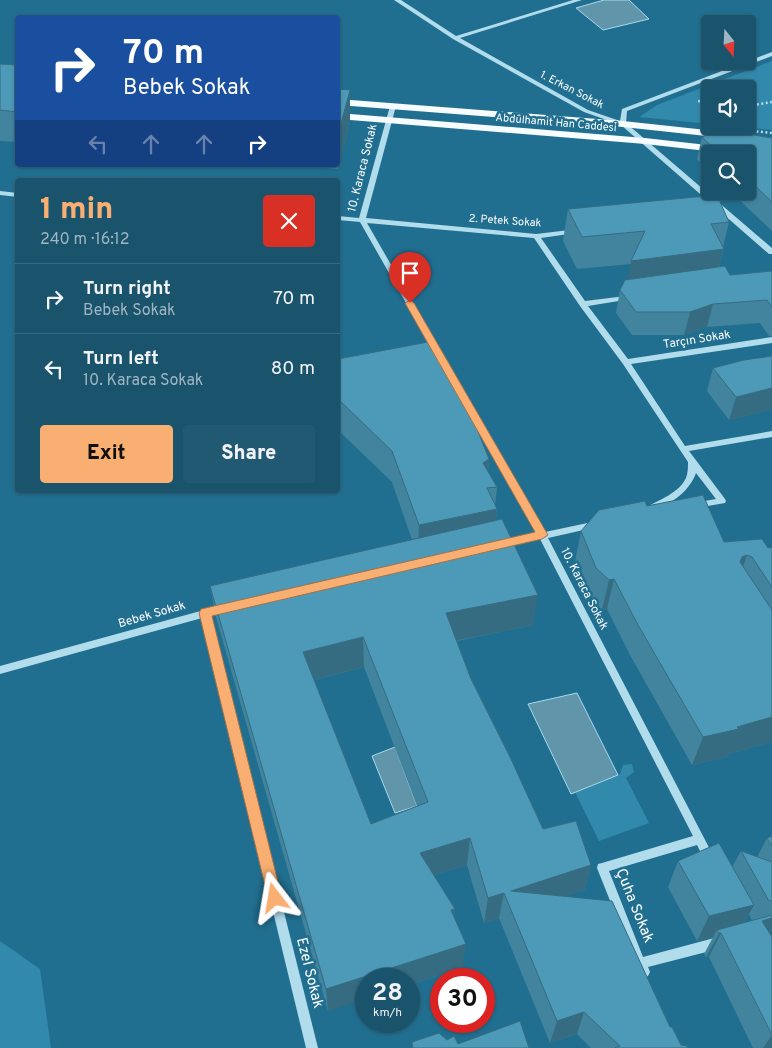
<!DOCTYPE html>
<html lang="en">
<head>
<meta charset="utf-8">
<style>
	:root { --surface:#19536c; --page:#225972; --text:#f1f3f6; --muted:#9fb6c2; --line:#37697f; --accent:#f9ae72 }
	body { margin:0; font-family:Overpass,sans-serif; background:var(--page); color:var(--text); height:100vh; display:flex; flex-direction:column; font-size:19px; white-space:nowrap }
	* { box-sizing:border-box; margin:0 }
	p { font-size:16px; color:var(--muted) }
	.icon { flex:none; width:28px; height:28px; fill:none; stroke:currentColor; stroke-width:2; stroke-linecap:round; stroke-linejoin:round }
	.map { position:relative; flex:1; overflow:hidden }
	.sheet { position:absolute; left:15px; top:178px; width:325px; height:315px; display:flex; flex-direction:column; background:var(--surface); border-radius:5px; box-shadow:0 1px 4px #0004,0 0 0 1px var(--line) }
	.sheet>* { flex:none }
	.hud { position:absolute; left:15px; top:15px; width:325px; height:152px; border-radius:5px; box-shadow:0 1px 4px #0004,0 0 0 1px var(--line); background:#1a4fa0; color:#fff; overflow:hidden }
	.needle { width:32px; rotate:162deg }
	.controls { position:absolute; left:701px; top:15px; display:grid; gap:10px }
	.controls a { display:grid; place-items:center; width:55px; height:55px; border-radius:5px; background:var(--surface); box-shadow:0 1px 4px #0004,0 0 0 1px var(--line); font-size:25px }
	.speed { position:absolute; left:355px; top:968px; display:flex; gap:10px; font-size:25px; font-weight:700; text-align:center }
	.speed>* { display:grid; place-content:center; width:65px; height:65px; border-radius:50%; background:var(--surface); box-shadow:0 1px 4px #0004,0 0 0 1px var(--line); line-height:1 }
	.speed small { font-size:12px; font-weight:400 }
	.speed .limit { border:8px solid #d22; background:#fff; color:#111 }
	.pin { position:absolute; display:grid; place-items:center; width:42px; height:42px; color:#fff; margin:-51px -21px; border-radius:50% 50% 50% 0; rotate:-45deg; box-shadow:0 0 5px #0007 }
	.pin .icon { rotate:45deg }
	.me { position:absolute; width:55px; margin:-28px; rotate:346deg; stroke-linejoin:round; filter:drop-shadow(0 0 4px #0008) }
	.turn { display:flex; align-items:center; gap:18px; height:105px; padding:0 25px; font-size:22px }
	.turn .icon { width:65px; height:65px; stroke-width:2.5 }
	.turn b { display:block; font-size:35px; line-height:42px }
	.lanes { display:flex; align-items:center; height:48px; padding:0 25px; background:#0003; justify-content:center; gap:25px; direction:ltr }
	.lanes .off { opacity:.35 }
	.round { display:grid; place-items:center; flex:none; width:52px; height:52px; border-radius:5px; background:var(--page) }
	.head { display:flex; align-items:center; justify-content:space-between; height:85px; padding:0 25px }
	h1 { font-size:30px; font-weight:800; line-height:38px; color:var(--accent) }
	.action { display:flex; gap:10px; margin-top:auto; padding:10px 25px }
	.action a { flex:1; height:58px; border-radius:5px; background:var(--accent); color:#111; font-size:20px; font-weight:800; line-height:58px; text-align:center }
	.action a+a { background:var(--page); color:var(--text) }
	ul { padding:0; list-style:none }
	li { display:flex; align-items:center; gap:15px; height:70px; padding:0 25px; border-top:1px solid var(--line) }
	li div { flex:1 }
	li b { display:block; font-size:19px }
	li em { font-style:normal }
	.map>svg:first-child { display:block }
	.green { fill:#3189ab }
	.water { fill:#6195aa; stroke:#a4daee }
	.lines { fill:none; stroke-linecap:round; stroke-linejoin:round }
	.path { stroke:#b1dcec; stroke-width:2.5; stroke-dasharray:2 2.5; stroke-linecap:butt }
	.minor { fill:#b1dcec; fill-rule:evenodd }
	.major { fill:#f7fcff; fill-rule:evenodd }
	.wall { fill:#42849e; fill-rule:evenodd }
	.shaded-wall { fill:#366c81 }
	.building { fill:#4d9ab8; stroke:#366c81; fill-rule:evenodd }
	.route { fill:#f9ae72; stroke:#a2714a }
	.labels { text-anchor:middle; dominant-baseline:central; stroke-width:5; stroke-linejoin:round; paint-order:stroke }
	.far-street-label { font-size:11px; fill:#fff; stroke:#216f90 }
	.street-label { font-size:12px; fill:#fff; stroke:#216f90 }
	.near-street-label { font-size:15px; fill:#fff; stroke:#216f90 }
</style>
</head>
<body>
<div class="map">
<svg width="772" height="1048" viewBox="0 0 772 1048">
	<rect width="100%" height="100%" fill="#216f90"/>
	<path class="green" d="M 772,61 L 772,130 L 732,126 L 748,126 L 748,89 L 710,89 L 710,124 L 639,117 L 657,105 Z
		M 632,764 L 634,772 L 626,778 L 649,823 L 599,841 L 575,792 L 620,774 L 623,765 Z
		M 0,941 L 40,969 L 51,1048 L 0,1048 Z"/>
	<path class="water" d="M 604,0 L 629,0 L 649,19 L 603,30 L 576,8 Z
		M 577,693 L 618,775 L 571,794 L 528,704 Z
		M 395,747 L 417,806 L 395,813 L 372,756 Z"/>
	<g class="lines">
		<path class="path" d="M 698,101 L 710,103
			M 748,106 L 772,102
			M 750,111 L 751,106
			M 743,130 L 772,133"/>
		<path class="minor" d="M 394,0 L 401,0 L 456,36 L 573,0 L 582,0 L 460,38 L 588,110 L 620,121 L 622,109 L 772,52 L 772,56 L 627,111 L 626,123 L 772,248 L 772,254 L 769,254 L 621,125 L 584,112 L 453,39 Z
			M 393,104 L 396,106 L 366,218 L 536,234 L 578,229 L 580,231 L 576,233 L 541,238 L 585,301 L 634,295 L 634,299 L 631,299 L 588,306 L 628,359 L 772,337 L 772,343 L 631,364 L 685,446 L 772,431 L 772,437 L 689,451 L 725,499 L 726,501 L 725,503 L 696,508 L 693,507 L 692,505 L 693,503 L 716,499 L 696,473 C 689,493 668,506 648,513 L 644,510 L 645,508 C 659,500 679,493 686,478 C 688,473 688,467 688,462 L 623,364 L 580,306 L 534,238 L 367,223 L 545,532 L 597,521 L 600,522 L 601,524 L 600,526 L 597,527 L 548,538 L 715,859 L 714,863 L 710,864 L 706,863 L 697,845 L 609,871 L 643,957 L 718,937 L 722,939 L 724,943 L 722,947 L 718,949 L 648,967 L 650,972 L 648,976 L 644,978 L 640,976 L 597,868 L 598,864 L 602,863 L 693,836 L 540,539 L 502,547 L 499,546 L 498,544 L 499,542 L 537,533 L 360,222 L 338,220 L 338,216 L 359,218 L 390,106 Z
			M 0,191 L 18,193 L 18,197 L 0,195 Z
			M 226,604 L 229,605 L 231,608 L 229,611 L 210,616 L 318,1048 L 306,1048 L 202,618 L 0,674 L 0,666 Z"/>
		<path class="major" d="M 338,99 L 623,121 L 725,132 L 730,135 L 725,138 L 623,127 L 338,105 Z
			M 338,113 L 645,138 L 716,146 L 721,149 L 716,152 L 645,144 L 338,119 Z"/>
	</g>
	<path class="wall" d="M 0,64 L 18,65 L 18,142 L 0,141 Z
		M 338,89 L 350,90 L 350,122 L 338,169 L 288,165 L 338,165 Z
		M 754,135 L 772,138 L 772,231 L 730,191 L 748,191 L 748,154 L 710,154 L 710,172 L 697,159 L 702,137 Z
		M 568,209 L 729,222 L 723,247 L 724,249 L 719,267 L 730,275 L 772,271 L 772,336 L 769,336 L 760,323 L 707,327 L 684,335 L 632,335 L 616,313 L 620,290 L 628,280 L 631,264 L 577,269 L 563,241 Z
		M 772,356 L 772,409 L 729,420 L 707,391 L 713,368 Z
		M 338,359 L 489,459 L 488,472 L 497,487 L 495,506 L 497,509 L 496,520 L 533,625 L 457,641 L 471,679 L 543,829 L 591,865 L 584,891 L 566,896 L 670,1027 L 681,1045 L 688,1048 L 591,1048 L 577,1034 L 550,1043 L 499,918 L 484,923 L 467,865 L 433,875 L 455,909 L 454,918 L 463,967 L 409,985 L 409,979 L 328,1011 L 216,617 L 210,586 L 412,540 L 392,482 L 341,433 L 338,425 ZM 364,667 L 417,806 L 371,824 L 314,680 Z
		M 647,506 L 724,542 L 768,548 L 772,547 L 772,742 L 728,754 L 727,757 L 692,765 L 630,655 L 607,609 L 602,610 L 590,598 L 575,562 L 581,531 Z
		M 772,836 L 772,1048 L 753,1048 L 709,957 L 706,957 L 704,954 L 713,937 L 697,941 L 668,887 L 678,861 L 732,867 L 741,851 L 757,857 L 767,838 ZM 749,914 L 752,921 L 744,923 Z"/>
	<path class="shaded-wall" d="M 350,90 L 350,122 L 338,169 L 338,135 Z
		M 724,249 L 715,281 L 625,294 L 631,261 Z
		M 713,304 L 707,327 L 684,335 L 690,312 Z
		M 772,388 L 772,409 L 729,420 L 736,397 Z
		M 489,459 L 486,490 L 483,463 Z
		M 497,509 L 494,540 L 418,556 L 419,525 Z
		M 747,555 L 737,585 L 731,587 L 742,557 Z
		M 614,579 L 607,609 L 602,610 L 609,580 Z
		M 538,595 L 533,625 L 444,643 L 446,613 Z
		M 363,637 L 364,667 L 305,682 L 303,652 Z
		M 772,717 L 772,742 L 728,754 L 727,757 L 692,765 L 703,737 Z
		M 470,838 L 467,865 L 419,879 L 420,853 Z
		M 591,865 L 584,891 L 512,914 L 511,891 Z
		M 504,893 L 499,918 L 484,923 L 488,898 Z
		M 754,905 L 740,930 L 721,933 L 709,957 L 706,957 L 719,933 L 717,930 L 713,937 L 697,941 L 709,916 Z
		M 455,909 L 453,934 L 451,910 Z
		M 772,918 L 772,938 L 762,921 Z
		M 466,944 L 463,967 L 409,985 L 409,979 L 366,979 L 366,999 L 328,1011 L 326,989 Z
		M 584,1012 L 577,1034 L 550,1043 L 557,1021 Z
		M 772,1035 L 772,1048 L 763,1048 Z"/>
	<path class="building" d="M 0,64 L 18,65 L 18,112 L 0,110 Z
		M 338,89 L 350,90 L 338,135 Z
		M 714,131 L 752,133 L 754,135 L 772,138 L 772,202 L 748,179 L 748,154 L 720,154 L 702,137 Z
		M 133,177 L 176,180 L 131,180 Z
		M 717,195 L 729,222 L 711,224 L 724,249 L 631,261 L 645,231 L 582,237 L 568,209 Z
		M 725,266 L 730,275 L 772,271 L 772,307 L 767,300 L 713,304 L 690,312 L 636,312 L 620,290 L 625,280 Z
		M 428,342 L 475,424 L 489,459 L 483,463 L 497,487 L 487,488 L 497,509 L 419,525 L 392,451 L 340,401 L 338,396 L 338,359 Z
		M 772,356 L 772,388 L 736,397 L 713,368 L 744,360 Z
		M 703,495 L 724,542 L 762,539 L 768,548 L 772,547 L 772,587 L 752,557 L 747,555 L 742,557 L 740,562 L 772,610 L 772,717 L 737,727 L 739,729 L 703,737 L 638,625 L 614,579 L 609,580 L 596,568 L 581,531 L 599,510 L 645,501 L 647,506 Z
		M 502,519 L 538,595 L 446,613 L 471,679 L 510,757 L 543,829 L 576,821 L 591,865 L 511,891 L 612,901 L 670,1027 L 672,1027 L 681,1045 L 687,1046 L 688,1048 L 615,1048 L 620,1046 L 584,1012 L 557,1021 L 504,893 L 488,898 L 470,838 L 420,853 L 455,909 L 451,910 L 466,944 L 326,989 L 210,586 ZM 363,637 L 428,802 L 371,824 L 303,652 Z
		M 772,836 L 772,846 L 767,838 Z
		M 719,843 L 754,905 L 709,916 L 678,861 Z
		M 741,851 L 772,862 L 772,901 L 769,901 Z
		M 772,915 L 772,918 L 762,921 L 772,937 L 772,1035 L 721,933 L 719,933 L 717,930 Z
		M 520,1021 L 529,1048 L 413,1048 L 412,1042 L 439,1033 L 447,1040 L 454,1036 L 458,1044 Z"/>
	<path class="route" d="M 410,300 L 414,303 L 548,535 L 542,539 L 212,616 L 282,898 L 280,902 L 275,904 L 270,902 L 268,898 L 199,613 L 201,609 L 535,532 L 405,303 Z"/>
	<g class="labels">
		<g class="far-street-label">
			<text transform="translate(572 90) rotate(27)">1. Erkan Sokak</text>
			<text transform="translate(556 123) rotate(5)">Abdülhamit Han Caddesi</text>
			<text transform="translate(505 221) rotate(4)">2. Petek Sokak</text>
		</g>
		<g class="street-label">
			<text transform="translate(363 168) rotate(-76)">10. Karaca Sokak</text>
			<text transform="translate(697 340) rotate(-9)">Tarçın Sokak</text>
			<text transform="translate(584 589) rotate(63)">10. Karaca Sokak</text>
			<text transform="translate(152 615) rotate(-16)">Bebek Sokak</text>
		</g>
		<g class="near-street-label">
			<text transform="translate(634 906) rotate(68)">Çuha Sokak</text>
			<text transform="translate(309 973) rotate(76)">Ezel Sokak</text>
		</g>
	</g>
</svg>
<div class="controls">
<a><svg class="needle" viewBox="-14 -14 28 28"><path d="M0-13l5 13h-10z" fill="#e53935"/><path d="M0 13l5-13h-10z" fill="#9fb6c2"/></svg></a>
<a><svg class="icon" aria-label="sound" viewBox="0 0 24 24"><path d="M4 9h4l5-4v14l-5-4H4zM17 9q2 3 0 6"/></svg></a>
<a><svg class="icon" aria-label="search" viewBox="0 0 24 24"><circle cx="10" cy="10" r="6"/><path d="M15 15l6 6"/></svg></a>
</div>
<div class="speed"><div>28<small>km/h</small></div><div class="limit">30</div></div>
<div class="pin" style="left:410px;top:303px;background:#d93025"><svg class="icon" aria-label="arrive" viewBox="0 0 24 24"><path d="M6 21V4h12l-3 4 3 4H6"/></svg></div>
<svg class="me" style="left:275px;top:898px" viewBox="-20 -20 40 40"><path d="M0-17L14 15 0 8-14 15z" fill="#f9ae72" stroke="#fff" stroke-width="4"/></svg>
<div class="hud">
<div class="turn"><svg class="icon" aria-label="right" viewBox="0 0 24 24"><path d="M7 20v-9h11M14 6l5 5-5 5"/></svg><div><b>70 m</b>Bebek Sokak</div></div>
<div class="lanes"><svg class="icon off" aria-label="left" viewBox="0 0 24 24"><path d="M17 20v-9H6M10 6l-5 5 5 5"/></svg><svg class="icon off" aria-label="ahead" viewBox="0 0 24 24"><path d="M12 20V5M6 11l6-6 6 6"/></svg><svg class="icon off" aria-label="ahead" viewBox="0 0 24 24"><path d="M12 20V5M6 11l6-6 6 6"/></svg><svg class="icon" aria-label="right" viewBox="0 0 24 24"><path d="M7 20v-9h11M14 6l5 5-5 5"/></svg></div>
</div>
<section class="sheet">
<div class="head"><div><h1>1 min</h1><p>240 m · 16:12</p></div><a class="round" style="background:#d93025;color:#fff"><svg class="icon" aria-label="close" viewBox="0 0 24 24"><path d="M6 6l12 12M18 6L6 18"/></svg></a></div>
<ul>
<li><svg class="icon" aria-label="right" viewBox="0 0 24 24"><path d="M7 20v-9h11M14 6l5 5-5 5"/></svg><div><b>Turn right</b><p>Bebek Sokak</p></div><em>70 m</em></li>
<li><svg class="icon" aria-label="left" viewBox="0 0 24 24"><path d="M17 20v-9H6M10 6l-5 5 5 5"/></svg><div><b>Turn left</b><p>10. Karaca Sokak</p></div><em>80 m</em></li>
</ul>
<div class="action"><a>Exit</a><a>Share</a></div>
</section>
</div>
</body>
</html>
